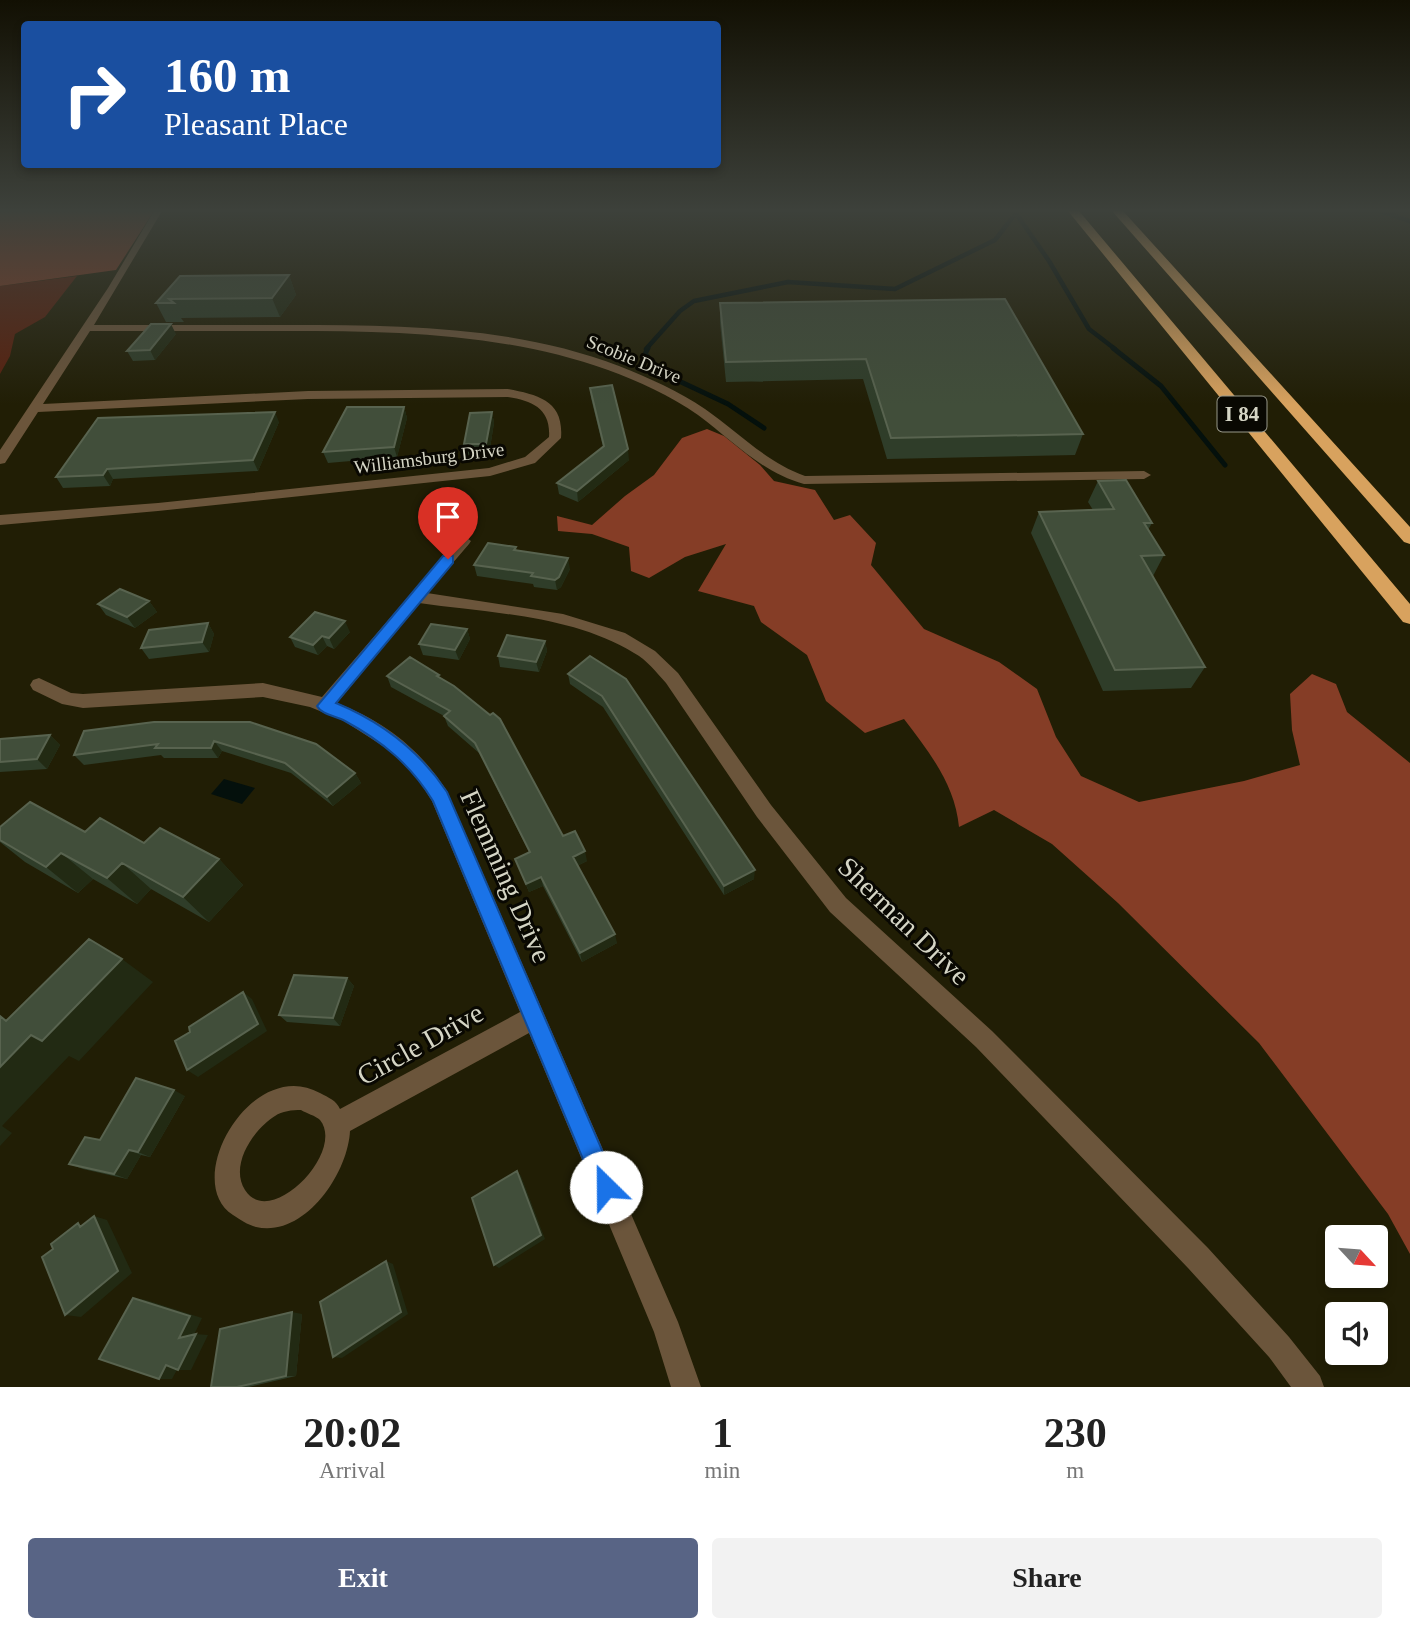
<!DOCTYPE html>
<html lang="en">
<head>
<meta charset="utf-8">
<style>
	:root { --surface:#fff; --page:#f2f2f2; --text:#222; --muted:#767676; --accent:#586485 }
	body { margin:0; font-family:Georgia,serif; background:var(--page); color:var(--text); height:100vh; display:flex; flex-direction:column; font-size:26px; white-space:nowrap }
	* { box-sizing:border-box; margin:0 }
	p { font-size:23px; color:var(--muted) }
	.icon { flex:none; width:38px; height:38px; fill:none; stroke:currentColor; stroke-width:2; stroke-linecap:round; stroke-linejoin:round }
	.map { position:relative; height:1387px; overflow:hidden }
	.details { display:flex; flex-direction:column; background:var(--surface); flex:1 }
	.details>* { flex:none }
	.banner { position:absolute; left:21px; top:21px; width:700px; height:147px; border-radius:7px; box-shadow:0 4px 10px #0003; background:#1a4fa0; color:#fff; overflow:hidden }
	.needle { width:46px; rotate:116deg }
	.tools { position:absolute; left:1325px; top:1225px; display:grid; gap:14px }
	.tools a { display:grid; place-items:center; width:63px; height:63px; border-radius:7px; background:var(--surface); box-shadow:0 4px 10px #0003; font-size:35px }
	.pin { position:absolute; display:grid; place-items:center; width:60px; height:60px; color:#fff; margin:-72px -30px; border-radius:50% 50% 50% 0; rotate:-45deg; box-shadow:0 0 7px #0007 }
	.pin .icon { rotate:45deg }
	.me { position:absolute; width:77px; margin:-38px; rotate:337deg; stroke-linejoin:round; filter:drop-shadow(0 0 5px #0008) }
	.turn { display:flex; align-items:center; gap:24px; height:147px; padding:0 28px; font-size:32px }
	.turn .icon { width:91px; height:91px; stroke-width:2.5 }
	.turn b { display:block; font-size:49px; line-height:60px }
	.eta { display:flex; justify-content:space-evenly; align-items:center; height:119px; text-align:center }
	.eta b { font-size:42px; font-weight:800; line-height:49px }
	.cta { display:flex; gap:14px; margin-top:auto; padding:14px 28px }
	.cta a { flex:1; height:80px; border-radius:7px; background:var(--accent); color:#fff; font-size:28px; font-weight:800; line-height:80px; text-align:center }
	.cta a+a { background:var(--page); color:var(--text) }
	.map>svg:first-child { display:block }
	.green { fill:#59200d }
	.forest { fill:#853d26 }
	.water { fill:#04100c }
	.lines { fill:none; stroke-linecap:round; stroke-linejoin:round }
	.stream-far1 { stroke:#04100c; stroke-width:4.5 }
	.stream { stroke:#04100c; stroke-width:5 }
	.minor { fill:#6b553b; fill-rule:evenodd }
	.highway { fill:#d8a25e; fill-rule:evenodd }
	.wall { fill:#2f3d29 }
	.shaded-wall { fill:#222a13 }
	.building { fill:#414e3a; stroke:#58634f; stroke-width:2 }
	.route { fill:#1a73e8; stroke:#114b97; stroke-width:2 }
	.labels { text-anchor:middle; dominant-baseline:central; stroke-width:6; stroke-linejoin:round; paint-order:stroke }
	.far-street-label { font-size:19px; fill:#d5d5c5; stroke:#090802 }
	.shield { fill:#090802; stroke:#98988a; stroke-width:2 }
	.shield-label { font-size:21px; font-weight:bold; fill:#d5d5c5 }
	.near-street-label { font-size:28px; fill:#d5d5c5; stroke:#090802 }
</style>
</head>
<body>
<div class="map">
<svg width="1410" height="1387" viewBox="0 0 1410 1387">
	<rect width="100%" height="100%" fill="#211e05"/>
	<path class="green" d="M 77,276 L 45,317 L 15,334 L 10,356 L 0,374 L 0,286 Z"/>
	<path class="forest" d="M 0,211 L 154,211 L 116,270 L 0,286 Z
		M 707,429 L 724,436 L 760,465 L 774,481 L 815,490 L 834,520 L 850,515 L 876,543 L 871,565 L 924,629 L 999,662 L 1037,689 L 1056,737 L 1081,776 L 1139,802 L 1244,781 L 1300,765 L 1292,730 L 1290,694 L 1312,674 L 1336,684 L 1347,712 L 1410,763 L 1410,1254 L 1388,1214 L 1259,1043 L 1118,903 L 1052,844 L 994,810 L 959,827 C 955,784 929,752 904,719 L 865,733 L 826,701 L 807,655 L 761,622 L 754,606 L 698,591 L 726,544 L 685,557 L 649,578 L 631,571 L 629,547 L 592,534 L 558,531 L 557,516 L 592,525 L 625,496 L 654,475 L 682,438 Z"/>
	<path class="water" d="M 224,779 L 255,788 L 242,804 L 211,794 Z"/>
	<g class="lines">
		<path class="stream-far1" d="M 1380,211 L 1410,221
			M 1015,212 L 1049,261 L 1089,329 L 1115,349
			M 646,349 L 680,311 L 694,301 L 788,282 L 895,289 L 995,240 L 1016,213"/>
		<path class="stream" d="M 648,348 L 645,354 L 664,374 L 728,404 L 764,428
			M 1113,348 L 1161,386 L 1225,465"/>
		<path class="minor" d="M 154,211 L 162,211 L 94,325 C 160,325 225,325 290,325 C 401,325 514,326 619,366 C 649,378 679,391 705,409 C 738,432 766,462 805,476 L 1144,471 L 1151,475 L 1144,479 L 804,484 C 762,473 732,440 698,415 C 671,396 638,381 608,370 C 504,333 396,331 287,331 C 221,331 156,331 90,331 L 43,404 L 308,391 L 508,389 C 539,395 564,401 561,438 L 535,463 L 490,476 L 158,511 L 0,525 L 0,515 L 158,503 L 489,468 L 525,457 L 549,437 C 551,409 533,401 508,397 L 308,399 L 38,412 L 5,463 L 0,464 L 0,450 L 108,288 Z
			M 464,536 L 471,541 L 469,544 L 427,593 L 563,614 L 625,633 L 655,651 L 678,673 L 771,805 L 846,898 L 992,1031 L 1208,1248 L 1289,1337 L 1320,1376 L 1324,1387 L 1291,1387 L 1269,1357 L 1188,1268 L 976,1047 L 830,912 L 757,817 L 666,683 C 656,672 647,660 634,653 C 572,615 489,613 419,603 L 337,703 C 385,722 419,748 447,791 L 678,1322 L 701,1387 L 671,1387 L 654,1332 L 529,1033 L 350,1131 C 348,1173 305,1238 256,1227 C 248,1225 239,1219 233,1215 C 180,1181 252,1055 320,1093 C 329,1098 336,1100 340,1109 L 520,1012 L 432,801 L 418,779 L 397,755 L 344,721 L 310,707 L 263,697 L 83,708 L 62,704 L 33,690 L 30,685 L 33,680 L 39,678 L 71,693 L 83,694 L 263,683 L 322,697 L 459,538 ZM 301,1110 C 306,1113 316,1116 320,1120 C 346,1152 270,1230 245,1190 C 229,1165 254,1129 275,1116 C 282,1111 292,1110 301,1110 Z"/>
		<path class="highway" d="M 1068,211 L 1079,211 L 1410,604 L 1410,624 L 1403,622 Z
			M 1112,211 L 1123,211 L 1410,527 L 1410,544 L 1404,542 Z"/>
	</g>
	<path class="wall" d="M 289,275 L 296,295 L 280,317 L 181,318 L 184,322 L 166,322 L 156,303 L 180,276 Z
		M 720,303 L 1083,434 L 1075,455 L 887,459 L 863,379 L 726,382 L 720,323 Z
		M 176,334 L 155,360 L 133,361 L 127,351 Z
		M 590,388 L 629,460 L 578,502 L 559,494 L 557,483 L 603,447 L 591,398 Z
		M 404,407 L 407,418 L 397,457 L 328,463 L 323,452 Z
		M 492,412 L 494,423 L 489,454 L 467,455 L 464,444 Z
		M 279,422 L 258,471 L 113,479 L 110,486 L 63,488 L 56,477 Z
		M 1098,481 L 1152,523 L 1148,530 L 1164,555 L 1153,576 L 1205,667 L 1191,688 L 1103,691 L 1031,533 L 1039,512 L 1093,510 L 1088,502 Z
		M 516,547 L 517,551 L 570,569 L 561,587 L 557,590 L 534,587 L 533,584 L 477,576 L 474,565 Z
		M 149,601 L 157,612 L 135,628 L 106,615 L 98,604 Z
		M 208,623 L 214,634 L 209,652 L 149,659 L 141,648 Z
		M 467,629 L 470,639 L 459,660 L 423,655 L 419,644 Z
		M 350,632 L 334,649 L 327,646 L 318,655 L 295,647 L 290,637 Z
		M 545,641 L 547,651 L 539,672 L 500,667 L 498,656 Z
		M 568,674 L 626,679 L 754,879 L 724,895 L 603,707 L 570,684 Z
		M 387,676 L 440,677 L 563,836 L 587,861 L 577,866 L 617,943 L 582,962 L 543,886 L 529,892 L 515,859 L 529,852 L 479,753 L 448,726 L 444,716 L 391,687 Z
		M 154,722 L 355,773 L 361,783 L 333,806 L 291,773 L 222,751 L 218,758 L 164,758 L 161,755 L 84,765 L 74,755 Z
		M 50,735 L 60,745 L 47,769 L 0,772 L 0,739 Z
		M 0,827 L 85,832 L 144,843 L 219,859 L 243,885 L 209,922 L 151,889 L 137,904 L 93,879 L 78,893 L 25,862 L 0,842 Z
		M 347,978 L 354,986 L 340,1026 L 287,1022 L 279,1015 Z
		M 185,1096 L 150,1157 L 141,1155 L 127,1179 L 83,1169 L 69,1164 L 100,1140 Z
		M 302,1314 L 296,1376 L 249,1387 L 211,1387 Z"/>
	<path class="shaded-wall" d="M 289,275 L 296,295 L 280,317 L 272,298 Z
		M 171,324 L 176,334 L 155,360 L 150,350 Z
		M 404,407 L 407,418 L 397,457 L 394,447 Z
		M 275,412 L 279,422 L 258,471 L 253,460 Z
		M 492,412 L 494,423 L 489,454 L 486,444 Z
		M 628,449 L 629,460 L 578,502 L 577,491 Z
		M 107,469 L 113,479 L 110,486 L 103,475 Z
		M 568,558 L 570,569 L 561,587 L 557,590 L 555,580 Z
		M 149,601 L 157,612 L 135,628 L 127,617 Z
		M 345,621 L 350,632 L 334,649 L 329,638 Z
		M 208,623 L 214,634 L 209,652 L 202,642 Z
		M 467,629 L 470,639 L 459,660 L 455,650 Z
		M 322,636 L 327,646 L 318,655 L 313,645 Z
		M 545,641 L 547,651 L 539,672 L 536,662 Z
		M 50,735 L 60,745 L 47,769 L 37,759 Z
		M 214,741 L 222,751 L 218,758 L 211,748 Z
		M 355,773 L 361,783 L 333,806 L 327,797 Z
		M 585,851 L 587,861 L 575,867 L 573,857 Z
		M 61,853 L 93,879 L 78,893 L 46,867 Z
		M 219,859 L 243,885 L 209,922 L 183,897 Z
		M 122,863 L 151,889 L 137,904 L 107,878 Z
		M 755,870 L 754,879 L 724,895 L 724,886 Z
		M 541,877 L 543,886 L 529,892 L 526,884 Z
		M 615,934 L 617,943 L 582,962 L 580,953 Z
		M 122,959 L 153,982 L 79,1061 L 69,1056 L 2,1126 L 12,1133 L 0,1146 L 0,1067 L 6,1021 L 0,1016 L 37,1035 Z
		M 347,978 L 354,986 L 340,1026 L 333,1018 Z
		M 243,992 L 252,999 L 267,1031 L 198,1077 L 187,1070 Z
		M 174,1090 L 185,1096 L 150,1157 L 138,1152 Z
		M 129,1150 L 141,1155 L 127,1179 L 114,1174 Z
		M 517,1171 L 521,1176 L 545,1239 L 499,1268 L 494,1265 Z
		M 94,1216 L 107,1220 L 132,1273 L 81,1317 L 65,1315 Z
		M 386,1261 L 393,1264 L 408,1314 L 342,1358 L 333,1357 Z
		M 133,1298 L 146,1300 L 202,1318 L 192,1339 L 179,1338 Z
		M 292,1312 L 302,1314 L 296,1376 L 286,1376 Z
		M 196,1334 L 208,1335 L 191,1370 L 178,1370 Z
		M 166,1365 L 179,1366 L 172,1379 L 159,1379 Z"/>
	<path class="building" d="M 289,275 L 272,298 L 169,299 L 174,303 L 156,303 L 180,276 Z
		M 1005,299 L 1083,434 L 891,438 L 866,359 L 726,362 L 720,303 Z
		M 151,324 L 171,324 L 150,350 L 127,351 Z
		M 612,385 L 628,449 L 577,491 L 557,483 L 604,446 L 590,388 Z
		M 347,407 L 404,407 L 394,447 L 323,452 Z
		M 275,412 L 253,460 L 107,469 L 103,475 L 56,477 L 98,418 Z
		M 492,412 L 486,444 L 464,444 L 470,413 Z
		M 1126,480 L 1152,523 L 1144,523 L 1164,555 L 1141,556 L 1205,667 L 1115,670 L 1039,512 L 1114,509 L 1098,481 Z
		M 488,543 L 516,547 L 514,550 L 568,558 L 559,577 L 555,580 L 531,576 L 533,573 L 474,565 Z
		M 120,589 L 149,601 L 127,617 L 98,604 Z
		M 315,612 L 345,621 L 329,638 L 322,636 L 313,645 L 290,637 Z
		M 208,623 L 202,642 L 141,648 L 149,630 Z
		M 431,624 L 467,629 L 455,650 L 419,644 Z
		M 507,635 L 545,641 L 536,662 L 498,656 Z
		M 590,656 L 626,679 L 755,870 L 724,886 L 602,696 L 568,674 Z
		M 410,657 L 439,675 L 437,676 L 454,686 L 490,715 L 493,713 L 500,719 L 563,836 L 575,831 L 585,851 L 573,857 L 615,934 L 580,953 L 541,877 L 526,884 L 515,859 L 530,852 L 475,743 L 444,716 L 450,711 L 387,676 Z
		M 154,722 L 250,722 L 316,744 L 355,773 L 327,797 L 285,763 L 214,741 L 211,748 L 155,748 L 158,744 L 74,755 L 84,731 Z
		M 50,735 L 37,759 L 0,762 L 0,739 Z
		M 30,802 L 85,832 L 100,818 L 144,843 L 160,828 L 219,859 L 183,897 L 122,863 L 107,878 L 61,853 L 46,867 L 0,840 L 0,827 Z
		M 89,939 L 122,959 L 42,1041 L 31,1035 L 0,1067 L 0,1016 L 6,1021 Z
		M 294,975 L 347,978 L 333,1018 L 279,1015 Z
		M 243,992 L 258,1024 L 187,1070 L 175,1041 L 190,1032 L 189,1027 Z
		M 136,1078 L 174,1090 L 138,1152 L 129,1150 L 114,1174 L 69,1164 L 85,1137 L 100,1140 Z
		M 517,1171 L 541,1235 L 494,1265 L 472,1198 Z
		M 94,1216 L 118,1271 L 65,1315 L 42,1257 L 53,1249 L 51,1244 L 78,1223 L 80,1227 Z
		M 386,1261 L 401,1312 L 333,1357 L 320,1302 Z
		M 133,1298 L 190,1316 L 179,1338 L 196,1334 L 178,1370 L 166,1365 L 159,1379 L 99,1359 Z
		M 292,1312 L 286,1376 L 237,1387 L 211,1387 L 220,1329 Z"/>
	<linearGradient id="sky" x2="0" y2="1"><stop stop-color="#121003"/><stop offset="0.52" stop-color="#3d413b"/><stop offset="1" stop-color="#3d413b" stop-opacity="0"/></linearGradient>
	<rect width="1410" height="405" fill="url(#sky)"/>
	<path class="route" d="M 448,555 L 453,556 L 453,563 L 336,703 C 382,722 419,750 447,792 L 618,1187 L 615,1195 L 606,1199 L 598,1195 L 433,801 C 411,765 382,741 345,721 C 336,716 322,715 317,706 L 443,556 Z"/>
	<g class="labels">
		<g class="far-street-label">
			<text transform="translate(634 359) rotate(22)">Scobie Drive</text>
			<text transform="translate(429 458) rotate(-7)">Williamsburg Drive</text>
		</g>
		<rect class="shield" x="1217.5" y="396.5" width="49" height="35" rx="5"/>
		<g class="shield-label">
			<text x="1242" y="414">I 84</text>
		</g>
		<g class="near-street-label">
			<text transform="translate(506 876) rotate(66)">Flemming Drive</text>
			<text transform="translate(904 921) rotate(44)">Sherman Drive</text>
			<text transform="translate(420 1044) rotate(-29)">Circle Drive</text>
		</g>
	</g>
</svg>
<div class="tools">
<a><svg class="needle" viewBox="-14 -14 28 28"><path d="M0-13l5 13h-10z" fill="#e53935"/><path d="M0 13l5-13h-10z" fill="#767676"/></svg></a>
<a><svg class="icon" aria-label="sound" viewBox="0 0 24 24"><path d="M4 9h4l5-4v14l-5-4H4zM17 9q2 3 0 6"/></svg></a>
</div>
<div class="pin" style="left:448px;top:559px;background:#d93025"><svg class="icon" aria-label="arrive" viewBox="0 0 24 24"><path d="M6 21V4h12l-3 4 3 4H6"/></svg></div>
<svg class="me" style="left:606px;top:1187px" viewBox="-20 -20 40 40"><circle r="19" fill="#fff"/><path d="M0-13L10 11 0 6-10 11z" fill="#1a73e8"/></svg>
<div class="banner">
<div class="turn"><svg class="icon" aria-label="right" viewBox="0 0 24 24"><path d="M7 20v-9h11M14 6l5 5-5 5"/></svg><div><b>160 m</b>Pleasant Place</div></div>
</div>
</div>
<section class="details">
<div class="eta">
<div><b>20:02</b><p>Arrival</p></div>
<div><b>1</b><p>min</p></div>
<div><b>230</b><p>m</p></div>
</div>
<div class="cta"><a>Exit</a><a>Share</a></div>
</section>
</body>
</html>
